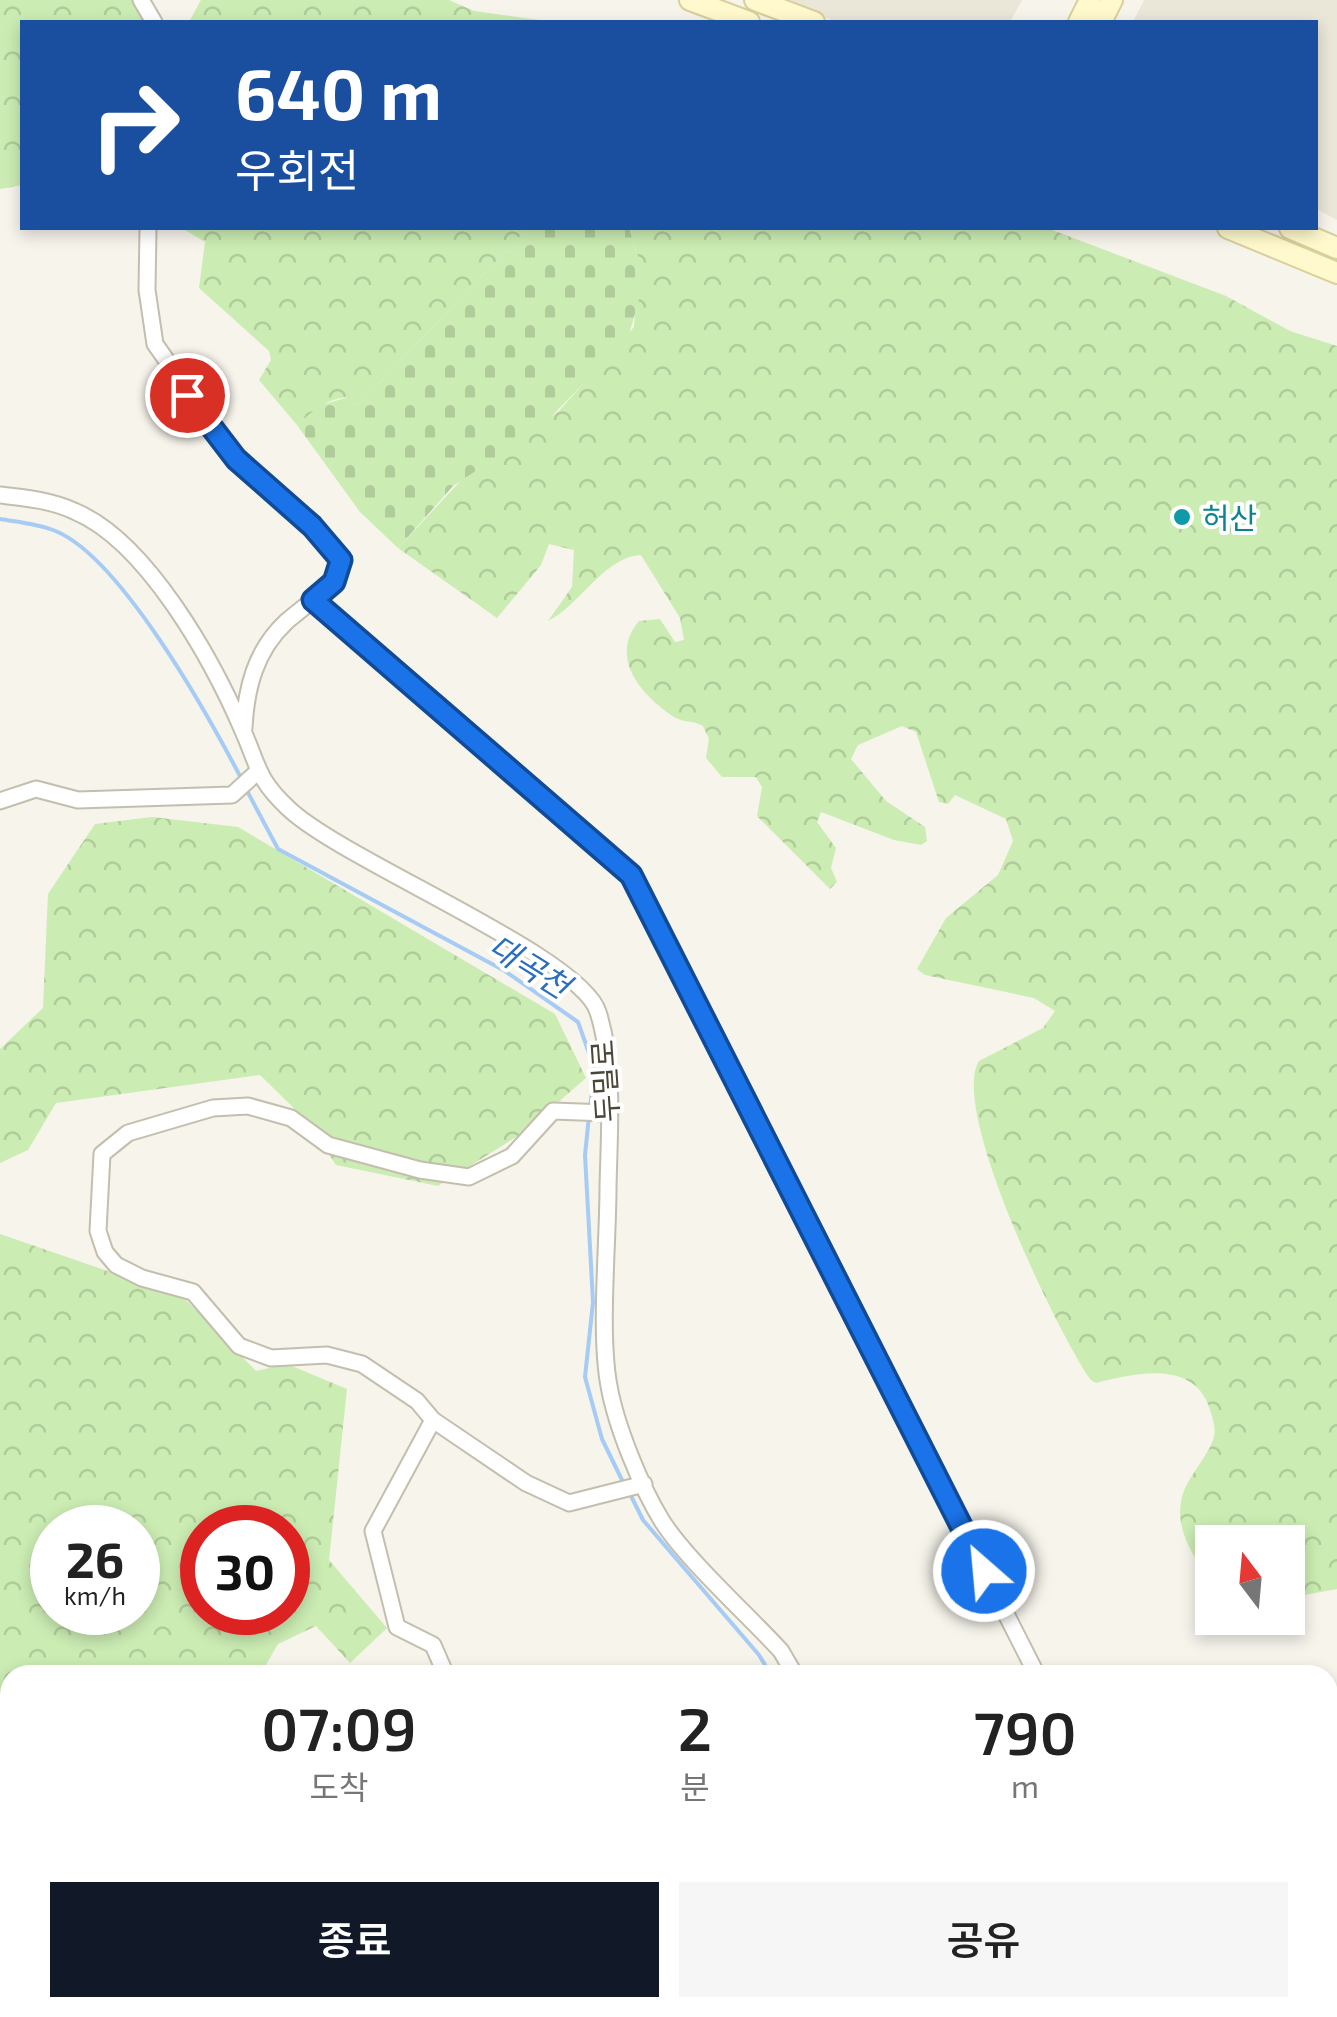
<!DOCTYPE html>
<html lang="ko">
<head>
<meta charset="utf-8">
<style>
	:root { --surface:#fff; --page:#f6f6f6; --text:#222; --muted:#767676; --accent:#111827 }
	body { margin:0; font-family:"Exo 2","Noto Sans KR",sans-serif; background:var(--page); color:var(--text); height:100vh; display:flex; flex-direction:column; font-size:38px; white-space:nowrap }
	* { box-sizing:border-box; margin:0 }
	p { font-size:32px; color:var(--muted) }
	.icon { flex:none; width:55px; height:55px; fill:none; stroke:currentColor; stroke-width:2; stroke-linecap:round; stroke-linejoin:round }
	.map { position:relative; flex:1; overflow:hidden }
	.side { position:absolute; left:0px; top:1665px; width:1338px; height:352px; display:flex; flex-direction:column; background:var(--surface); border-radius:30px 30px 0 0; box-shadow:0 5px 15px #0003 }
	.side>* { flex:none }
	.hud { position:absolute; left:20px; top:20px; width:1298px; height:210px; border-radius:0px; box-shadow:0 5px 15px #0003; background:#1a4fa0; color:#fff; overflow:hidden }
	.needle { width:65px; rotate:344deg }
	.fabs { position:absolute; left:1195px; top:1525px; display:grid; gap:20px }
	.fabs a { display:grid; place-items:center; width:110px; height:110px; border-radius:0px; background:var(--surface); box-shadow:0 5px 15px #0003; font-size:50px }
	.speed { position:absolute; left:30px; top:1505px; display:flex; gap:20px; font-size:50px; font-weight:700; text-align:center }
	.speed>* { display:grid; place-content:center; width:130px; height:130px; border-radius:50%; background:var(--surface); box-shadow:0 5px 15px #0003; line-height:1 }
	.speed small { font-size:25px; font-weight:400 }
	.speed .limit { border:15px solid #d22; background:#fff; color:#111 }
	.pin { position:absolute; display:grid; place-items:center; width:85px; height:85px; color:#fff; margin:-42px; border:5px solid #fff; border-radius:50%; box-shadow:0 2px 10px #0007 }
	.me { position:absolute; width:110px; margin:-55px; rotate:333deg; stroke-linejoin:round; filter:drop-shadow(0 0 8px #0008) }
	.turn { display:flex; align-items:center; gap:35px; height:210px; padding:0 50px; font-size:45px }
	.turn .icon { width:130px; height:130px; stroke-width:2.5 }
	.turn b { display:block; font-size:70px; line-height:85px }
	.eta { display:flex; justify-content:space-evenly; align-items:center; height:170px; text-align:center }
	.eta b { font-size:60px; font-weight:600; line-height:70px }
	.cta { display:flex; gap:20px; margin-top:auto; padding:20px 50px }
	.cta a { flex:1; height:115px; border-radius:0px; background:var(--accent); color:#fff; font-size:40px; font-weight:600; line-height:115px; text-align:center }
	.cta a+a { background:var(--page); color:var(--text) }
	.map>svg:first-child { display:block }
	.residential { fill:#eae7d9 }
	.forest { fill:url(#forest-crowns); fill-rule:evenodd }
	.cemetery { fill:url(#cemetery-stones) }
	.lines { fill:none; stroke-linecap:round; stroke-linejoin:round }
	.stream { stroke:#a6cbf4; stroke-width:4 }
	.street-casing { stroke:#c3bead; stroke-width:19 }
	.secondary-casing { stroke:#d8cf9a; stroke-width:24 }
	.street { stroke:#fff; stroke-width:15 }
	.secondary { stroke:#fff9cd; stroke-width:20 }
	.route-casing { stroke:#114b97; stroke-width:25 }
	.route { stroke:#1a73e8; stroke-width:18 }
	.culture-dot { fill:#0f9aa8; stroke:#fff; stroke-width:4 }
	.labels { text-anchor:middle; dominant-baseline:central; stroke-width:8; stroke-linejoin:round; paint-order:stroke }
	.culture-label { font-size:30px; fill:#0d838f; stroke:#fff; text-anchor:start }
	.street-label { font-size:30px; fill:#4b4638; stroke:#fff }
	.water-label { font-size:32px; font-style:italic; fill:#2a6ebe; stroke:#fff }
</style>
</head>
<body>
<div class="map">
<svg width="1337" height="2017" viewBox="0 0 1337 2017">
	<defs>
		<pattern id="forest-crowns" width="20" height="18" patternUnits="userSpaceOnUse" patternTransform="scale(2.5)"><rect width="20" height="18" fill="#cbecb3"/><path d="M2 6a3 3 0 1 1 6 0M12 15a3 3 0 1 1 6 0" fill="none" stroke="#b0cc9b"/></pattern>
		<pattern id="cemetery-stones" width="16" height="16" patternUnits="userSpaceOnUse" patternTransform="scale(2.5)"><rect width="16" height="16" fill="#cbecb3"/><path d="M2 7V4a2 2 0 0 1 4 0v3zM10 15v-3a2 2 0 0 1 4 0v3z" fill="#b0cc9b"/></pattern>
	</defs>
	<rect width="100%" height="100%" fill="#f6f4eb"/>
	<path class="residential" d="M 782,0 L 1022,0 L 1010,22 L 836,22 Z
		M 1144,0 L 1337,0 L 1337,220 L 1315,208 L 1315,22 L 1133,22 Z"/>
	<path class="forest" d="M 0,0 L 133,0 L 145,22 L 22,22 L 22,185 L 0,189 Z
		M 201,0 L 449,0 L 474,11 L 554,22 L 189,22 Z
		M 182,228 L 528,228 L 357,406 L 349,397 C 327,398 314,411 297,425 L 259,380 L 271,360 L 269,351 L 199,288 L 205,242 Z
		M 629,228 L 1047,228 L 1226,296 L 1290,331 L 1337,346 L 1337,1589 L 1288,1598 L 1288,1542 L 1212,1542 L 1210,1580 C 1194,1558 1176,1531 1181,1502 C 1185,1478 1205,1462 1213,1440 C 1217,1430 1213,1420 1210,1410 C 1195,1359 1135,1373 1096,1383 L 1090,1379 C 1057,1331 949,1109 979,1061 L 1043,1028 L 1055,1011 L 1034,998 L 925,975 L 917,969 L 946,918 L 998,875 L 1013,841 L 1006,819 L 955,795 L 948,804 L 939,802 L 916,732 L 902,726 L 858,745 L 851,759 L 886,801 L 925,827 L 927,841 L 921,845 L 894,840 L 821,812 L 817,822 L 836,848 L 831,868 L 837,882 L 830,889 L 757,816 L 762,787 L 756,777 L 722,777 L 706,758 L 709,739 L 703,726 C 694,720 683,723 674,717 C 642,696 608,658 639,621 L 660,619 L 675,642 L 684,640 L 680,618 L 641,555 C 605,556 579,606 548,621 L 572,587 L 574,550 L 549,544 L 541,565 L 497,618 L 398,548 L 466,475 L 559,411 L 634,327 L 639,260 Z
		M 152,817 L 238,827 L 555,1014 L 586,1078 L 524,1132 L 438,1186 L 336,1165 L 307,1121 L 260,1075 L 56,1103 L 28,1150 L 0,1163 L 0,1049 L 43,1008 L 48,894 L 95,824 Z
		M 0,1234 L 183,1297 L 256,1371 L 287,1364 L 347,1389 L 329,1560 L 387,1628 L 350,1663 L 316,1626 L 278,1644 L 260,1675 L 10,1675 L 10,1865 L 0,1862 ZM 52,1528 L 138,1528 L 138,1612 L 52,1612 ZM 202,1528 L 288,1528 L 288,1612 L 202,1612 Z
		M 84,2008 L 700,2008 L 696,2017 L 76,2017 Z"/>
	<path class="cemetery" d="M 528,228 L 629,228 L 639,260 L 640,296 L 628,338 L 540,428 L 453,486 L 398,548 L 360,512 L 297,425 L 321,405 L 349,397 L 357,406 Z"/>
	<g class="lines">
		<path class="stream" d="M 0,519 C 17,522 37,524 53,530 C 119,554 208,715 241,778
			M 245,787 L 278,849 L 505,971 L 578,1022 L 595,1070 L 590,1107
			M 589,1116 L 585,1155 L 593,1302 L 585,1377 L 602,1439 L 624,1484
			M 629,1492 L 643,1520 L 759,1655 L 771,1675
			M 968,2008 L 971,2017"/>
		<g class="street-casing">
			<path id="street" d="M 141,0 L 154,22
				M 148,228 L 147,290 L 155,344 L 236,459 L 312,526 L 341,560 C 332,590 309,602 286,622 C 255,651 246,689 244,728
				M 0,495 C 26,498 50,500 74,511 C 147,541 213,661 243,731 C 259,767 257,779 288,808 C 340,859 581,956 598,1012 C 615,1065 609,1133 608,1188 C 608,1244 599,1333 609,1386 C 616,1426 641,1487 662,1521 C 686,1559 748,1615 781,1651 L 795,1675
				M 313,600 L 631,875 L 1037,1675
				M 0,801 L 36,789 L 78,800 L 232,795 L 256,773
				M 607,1113 L 553,1111 L 512,1156 L 469,1177 L 420,1170 L 328,1145 L 291,1118 L 248,1106 L 213,1108 L 128,1133 L 102,1154 L 98,1231 L 105,1252 L 116,1265 L 142,1278 L 193,1292 L 239,1346 L 271,1358 L 327,1355 L 362,1364 L 417,1401 L 433,1420 L 526,1483 L 569,1503 L 644,1484
				M 433,1420 L 373,1531 L 397,1627 L 433,1645 L 446,1675
				M 0,1884 L 10,1885
				M 863,2008 L 871,2017
				M 986,2008 L 989,2017
				M 1204,2008 L 1209,2017"/>
		</g>
		<g class="secondary-casing">
			<path id="secondary" d="M 690,0 L 749,22
				M 755,0 L 814,22
				M 1079,22 L 1090,0
				M 1101,22 L 1112,0
				M 1228,228 L 1337,273
				M 1290,228 L 1337,248"/>
		</g>
		<use href="#street" class="street"/>
		<use href="#secondary" class="secondary"/>
	</g>
	<g class="lines">
		<g class="route-casing">
			<path id="route" d="M 187,395 L 236,459 L 312,526 L 341,560 L 334,582 L 313,600 L 631,875 L 984,1571"/>
		</g>
		<use href="#route" class="route"/>
	</g>
	<circle class="culture-dot" cx="1182" cy="517" r="10"/>
	<g class="labels">
		<g class="culture-label">
			<text x="1202" y="517">허산</text>
		</g>
		<g class="street-label">
			<text transform="translate(604 1081) rotate(-94)">두밀로</text>
		</g>
		<g class="water-label">
			<text transform="translate(530 965) rotate(32)">대곡천</text>
		</g>
	</g>
</svg>
<div class="fabs">
<a><svg class="needle" viewBox="-14 -14 28 28"><path d="M0-13l5 13h-10z" fill="#e53935"/><path d="M0 13l5-13h-10z" fill="#767676"/></svg></a>
</div>
<div class="speed"><div>26<small>km/h</small></div><div class="limit">30</div></div>
<div class="pin" style="left:187px;top:395px;background:#d93025"><svg class="icon" aria-label="arrive" viewBox="0 0 24 24"><path d="M6 21V4h12l-3 4 3 4H6"/></svg></div>
<svg class="me" style="left:984px;top:1571px" viewBox="-20 -20 40 40"><circle r="17" fill="#1a73e8" stroke="#fff" stroke-width="3"/><path d="M0-11L8 9 0 5-8 9z" fill="#fff"/></svg>
<div class="hud">
<div class="turn"><svg class="icon" aria-label="right" viewBox="0 0 24 24"><path d="M7 20v-9h11M14 6l5 5-5 5"/></svg><div><b>640 m</b>우회전</div></div>
</div>
<section class="side">
<div class="eta">
<div><b>07:09</b><p>도착</p></div>
<div><b>2</b><p>분</p></div>
<div><b>790</b><p>m</p></div>
</div>
<div class="cta"><a>종료</a><a>공유</a></div>
</section>
</div>
</body>
</html>
